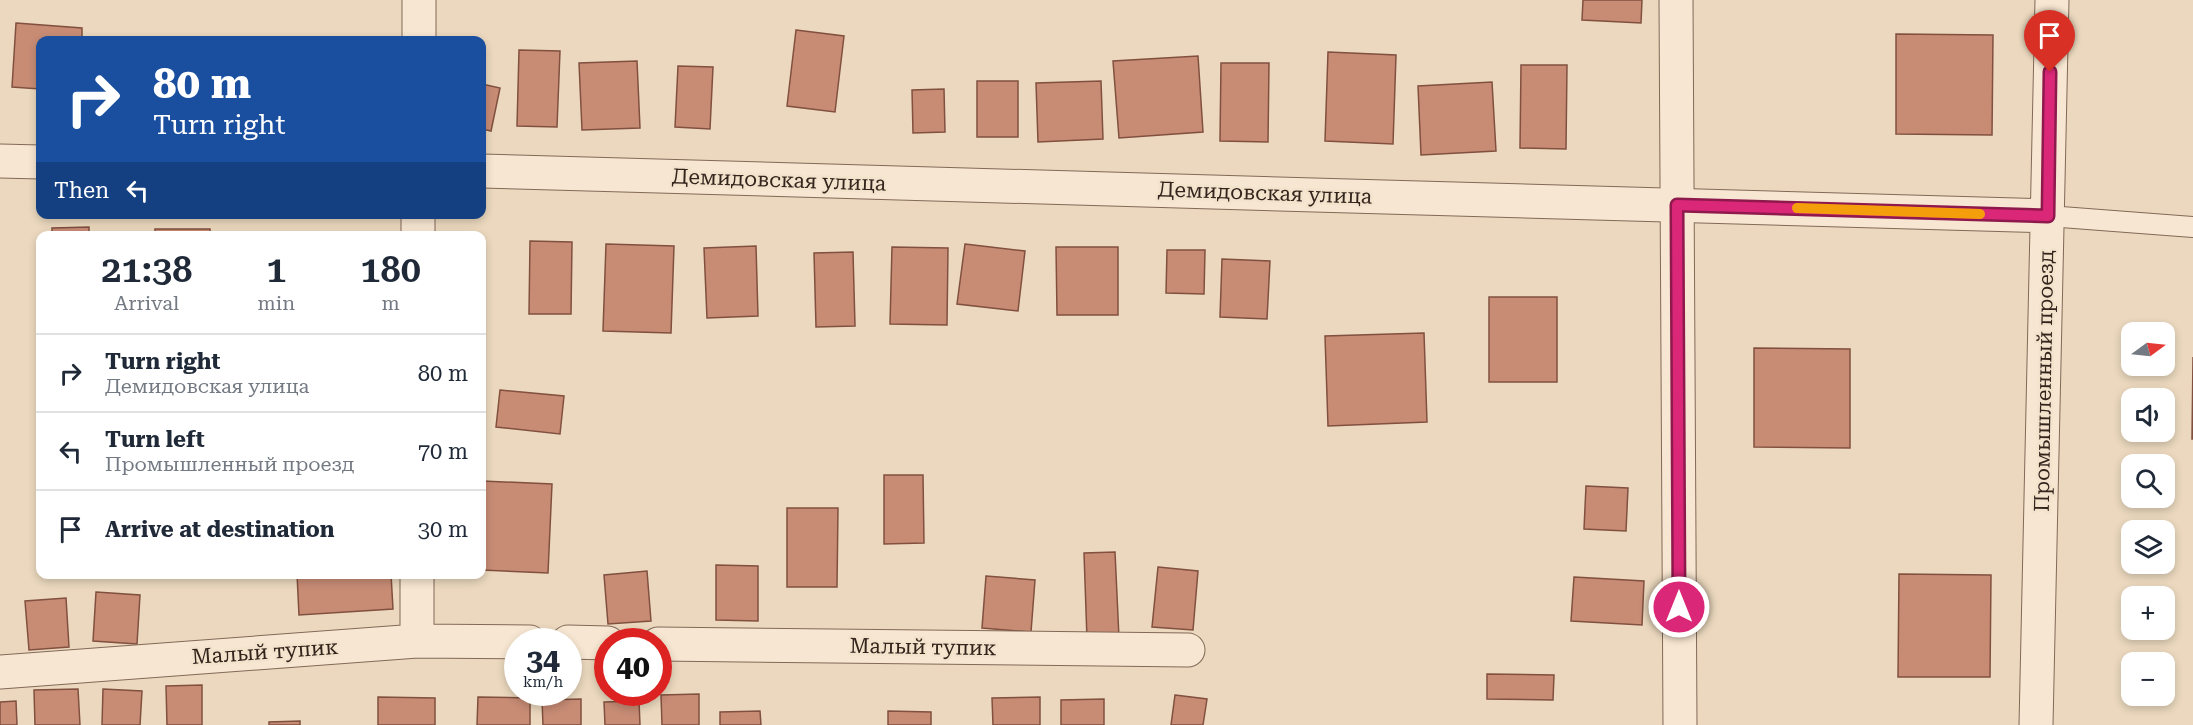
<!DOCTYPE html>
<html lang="en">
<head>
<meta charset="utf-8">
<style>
	:root { --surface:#fff; --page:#f6f6f7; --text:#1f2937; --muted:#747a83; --line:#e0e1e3 }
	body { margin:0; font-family:"Roboto Serif",serif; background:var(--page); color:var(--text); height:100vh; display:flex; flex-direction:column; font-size:22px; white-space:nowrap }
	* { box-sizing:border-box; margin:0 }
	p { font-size:20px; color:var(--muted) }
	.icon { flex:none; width:33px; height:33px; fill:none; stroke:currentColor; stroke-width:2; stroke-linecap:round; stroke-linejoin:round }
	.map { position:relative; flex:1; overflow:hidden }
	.details { position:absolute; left:36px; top:231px; width:450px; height:348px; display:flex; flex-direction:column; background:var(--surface); border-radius:12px; box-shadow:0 3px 9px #0003 }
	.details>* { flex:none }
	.top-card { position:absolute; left:36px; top:36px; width:450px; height:183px; border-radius:12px; box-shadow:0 3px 9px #0003; background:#1a4fa0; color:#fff; overflow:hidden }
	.needle { width:39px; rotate:75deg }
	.buttons { position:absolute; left:2121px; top:322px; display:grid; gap:12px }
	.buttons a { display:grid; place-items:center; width:54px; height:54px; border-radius:12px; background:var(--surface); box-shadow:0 3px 9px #0003; font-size:30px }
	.speed { position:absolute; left:504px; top:628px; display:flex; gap:12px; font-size:30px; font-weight:700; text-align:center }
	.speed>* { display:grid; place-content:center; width:78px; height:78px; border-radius:50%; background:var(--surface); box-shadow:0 3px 9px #0003; line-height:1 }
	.speed small { font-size:15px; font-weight:400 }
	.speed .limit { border:9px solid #d22; background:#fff; color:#111 }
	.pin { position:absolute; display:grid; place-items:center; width:51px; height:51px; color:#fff; margin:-62px -26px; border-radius:50% 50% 50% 0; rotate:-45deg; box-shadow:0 0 6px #0007 }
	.pin .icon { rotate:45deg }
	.me { position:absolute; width:66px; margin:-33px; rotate:0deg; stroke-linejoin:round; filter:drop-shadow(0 0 4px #0008) }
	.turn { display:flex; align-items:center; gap:21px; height:126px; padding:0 18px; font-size:27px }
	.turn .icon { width:78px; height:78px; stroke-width:2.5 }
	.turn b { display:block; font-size:42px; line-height:51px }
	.then { display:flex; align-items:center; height:57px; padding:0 18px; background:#0003; gap:12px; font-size:22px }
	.eta { display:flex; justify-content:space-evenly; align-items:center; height:102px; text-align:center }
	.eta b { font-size:36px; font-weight:600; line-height:42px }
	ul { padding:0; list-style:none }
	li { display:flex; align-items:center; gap:18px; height:78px; padding:0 18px; border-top:2px solid var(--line) }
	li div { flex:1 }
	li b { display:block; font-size:22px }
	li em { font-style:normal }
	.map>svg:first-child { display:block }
	.building { fill:#c88c75; stroke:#81503f; stroke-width:1.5 }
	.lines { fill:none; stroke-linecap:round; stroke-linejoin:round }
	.service-casing { stroke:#836958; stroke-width:22 }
	.minor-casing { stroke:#836958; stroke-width:35 }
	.tertiary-casing { stroke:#836958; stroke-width:35 }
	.service { stroke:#f7e6d1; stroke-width:20 }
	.minor { stroke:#f7e6d1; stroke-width:33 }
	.tertiary { stroke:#f7e6d1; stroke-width:33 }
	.route-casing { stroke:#8e194d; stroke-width:15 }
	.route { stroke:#db2777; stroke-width:10 }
	.slow { stroke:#f59e0b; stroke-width:10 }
	.labels { text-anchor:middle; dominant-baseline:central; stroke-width:5; stroke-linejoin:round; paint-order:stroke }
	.street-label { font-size:21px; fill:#33241c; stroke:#f3e3cd }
</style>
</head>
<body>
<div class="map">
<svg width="2193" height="725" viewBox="0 0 2193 725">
	<rect width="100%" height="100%" fill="#ebd8be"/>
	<path class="building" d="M 1583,0 L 1642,0 L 1641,23 L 1582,20 Z
		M 16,23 L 82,28 L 82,40 L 40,40 L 40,89 L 12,87 Z
		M 796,30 L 844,36 L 835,112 L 787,106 Z
		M 1896,34 L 1993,35 L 1992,135 L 1896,134 Z
		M 519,50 L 560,51 L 557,127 L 517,126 Z
		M 1328,52 L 1396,55 L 1393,144 L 1325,141 Z
		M 1198,56 L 1203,132 L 1119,138 L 1113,61 Z
		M 637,61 L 640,128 L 582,130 L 579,63 Z
		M 1221,63 L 1269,63 L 1268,142 L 1220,141 Z
		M 1521,65 L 1567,65 L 1566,149 L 1520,148 Z
		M 678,66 L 713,67 L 710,129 L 675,127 Z
		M 977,81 L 1018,81 L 1018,137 L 977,137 Z
		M 1101,81 L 1103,139 L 1038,142 L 1036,83 Z
		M 1492,82 L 1496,151 L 1421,155 L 1418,86 Z
		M 482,84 L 500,88 L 491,131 L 482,129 Z
		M 944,89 L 945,132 L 913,133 L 912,90 Z
		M 89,227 L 89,236 L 52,236 L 52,228 Z
		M 155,229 L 210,229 L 210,236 L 155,236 Z
		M 530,241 L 572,242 L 571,314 L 529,314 Z
		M 606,244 L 674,246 L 671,333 L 603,331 Z
		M 965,244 L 1025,251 L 1018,311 L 957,304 Z
		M 756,246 L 758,316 L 707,318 L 704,248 Z
		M 892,247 L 948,248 L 947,325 L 890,324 Z
		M 1056,247 L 1118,247 L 1118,315 L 1057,315 Z
		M 1167,250 L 1205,250 L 1204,294 L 1166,293 Z
		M 853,252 L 855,326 L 816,327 L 814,253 Z
		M 1222,259 L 1270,261 L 1267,319 L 1220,317 Z
		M 1489,297 L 1557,297 L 1557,382 L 1489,382 Z
		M 1424,333 L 1427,422 L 1328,426 L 1325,336 Z
		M 1754,348 L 1850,349 L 1850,448 L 1754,447 Z
		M 2193,357 L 2193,439 L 2192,439 Z
		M 500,390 L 564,396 L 560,434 L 496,427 Z
		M 884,475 L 923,475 L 924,543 L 884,544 Z
		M 482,481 L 552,484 L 548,573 L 482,570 Z
		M 1586,486 L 1628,488 L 1626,531 L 1584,529 Z
		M 787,508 L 838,508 L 837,587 L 787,587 Z
		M 1115,552 L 1119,638 L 1087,639 L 1084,553 Z
		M 716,565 L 758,566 L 758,621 L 716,620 Z
		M 1158,567 L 1198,571 L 1193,630 L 1152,627 Z
		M 647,571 L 651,621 L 608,624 L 604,575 Z
		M 297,574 L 391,574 L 393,609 L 299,615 Z
		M 1899,574 L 1991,575 L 1990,677 L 1898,677 Z
		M 986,576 L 1035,580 L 1031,632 L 982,628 Z
		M 1574,577 L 1644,581 L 1642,625 L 1571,621 Z
		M 96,592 L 140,595 L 137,644 L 93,641 Z
		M 66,598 L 69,647 L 29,650 L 25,601 Z
		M 1487,674 L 1554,675 L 1553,700 L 1487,699 Z
		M 202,685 L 202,725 L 167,725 L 166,686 Z
		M 78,689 L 80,725 L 35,725 L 34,690 Z
		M 103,689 L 142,691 L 140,725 L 102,725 Z
		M 699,694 L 699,725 L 662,725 L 661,695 Z
		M 1175,695 L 1207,699 L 1203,725 L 1171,725 Z
		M 378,697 L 435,698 L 435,725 L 378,725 Z
		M 478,697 L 530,698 L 530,725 L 477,725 Z
		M 1040,697 L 1040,725 L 993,725 L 992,698 Z
		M 581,699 L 581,725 L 543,725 L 542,700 Z
		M 1104,699 L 1104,725 L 1061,725 L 1061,700 Z
		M 16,701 L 17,725 L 0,725 L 0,702 Z
		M 639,701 L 640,725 L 605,725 L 604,702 Z
		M 760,711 L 761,725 L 720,725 L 720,712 Z
		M 888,711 L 931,712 L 931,725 L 888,725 Z
		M 300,721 L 300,725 L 269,725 L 269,722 Z"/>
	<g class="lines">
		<g class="service-casing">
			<path id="service" d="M 2048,216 L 2193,227"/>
		</g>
		<g class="minor-casing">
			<path id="minor" d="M 419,40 L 419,0
				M 0,161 L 40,162
				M 482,171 L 2048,216
				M 418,236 L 418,214
				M 417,641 L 417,574
				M 568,642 L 608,643
				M 658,644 L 1188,650
				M 0,672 L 417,641 L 530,642
				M 2036,725 L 2052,0"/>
		</g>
		<g class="tertiary-casing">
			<path id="tertiary" d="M 1676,0 L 1680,725"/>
		</g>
		<use href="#service" class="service"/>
		<use href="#minor" class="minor"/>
		<use href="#tertiary" class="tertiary"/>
	</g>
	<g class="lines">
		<g class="route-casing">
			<path id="route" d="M 1679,607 L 1677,205 L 2048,216 L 2050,72"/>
		</g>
		<use href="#route" class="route"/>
		<path class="slow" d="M 1797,208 L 1980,214"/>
	</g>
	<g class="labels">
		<g class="street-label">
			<text transform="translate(779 180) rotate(2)">Демидовская улица</text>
			<text transform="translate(1265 193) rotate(2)">Демидовская улица</text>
			<text transform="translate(2044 381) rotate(-89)">Промышленный проезд</text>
			<text transform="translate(923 647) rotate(1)">Малый тупик</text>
			<text transform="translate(265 652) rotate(-4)">Малый тупик</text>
		</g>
	</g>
</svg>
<div class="buttons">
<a><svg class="needle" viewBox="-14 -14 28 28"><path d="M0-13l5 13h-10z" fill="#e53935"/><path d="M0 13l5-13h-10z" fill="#747a83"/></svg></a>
<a><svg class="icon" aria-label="sound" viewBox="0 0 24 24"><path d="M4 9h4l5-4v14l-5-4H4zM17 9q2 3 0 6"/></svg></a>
<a><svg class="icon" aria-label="search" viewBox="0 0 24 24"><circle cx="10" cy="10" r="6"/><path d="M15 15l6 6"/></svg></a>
<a><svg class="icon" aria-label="layers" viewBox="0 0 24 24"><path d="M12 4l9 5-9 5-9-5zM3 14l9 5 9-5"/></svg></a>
<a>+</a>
<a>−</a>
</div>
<div class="speed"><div>34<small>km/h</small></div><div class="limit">40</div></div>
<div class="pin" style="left:2050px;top:72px;background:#d93025"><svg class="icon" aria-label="arrive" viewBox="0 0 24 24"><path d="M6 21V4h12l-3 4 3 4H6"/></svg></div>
<svg class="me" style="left:1679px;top:607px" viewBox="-20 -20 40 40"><circle r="17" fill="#db2777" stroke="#fff" stroke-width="3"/><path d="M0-11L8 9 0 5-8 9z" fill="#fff"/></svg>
<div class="top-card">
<div class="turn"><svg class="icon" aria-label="right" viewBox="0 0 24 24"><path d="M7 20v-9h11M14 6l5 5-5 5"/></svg><div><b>80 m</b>Turn right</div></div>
<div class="then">Then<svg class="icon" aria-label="left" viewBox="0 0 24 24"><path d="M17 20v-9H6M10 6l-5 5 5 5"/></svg></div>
</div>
<section class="details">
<div class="eta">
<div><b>21:38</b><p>Arrival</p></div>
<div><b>1</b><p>min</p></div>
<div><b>180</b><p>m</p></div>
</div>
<ul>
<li><svg class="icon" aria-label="right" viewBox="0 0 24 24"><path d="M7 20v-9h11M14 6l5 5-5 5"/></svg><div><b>Turn right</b><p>Демидовская улица</p></div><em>80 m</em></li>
<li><svg class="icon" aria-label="left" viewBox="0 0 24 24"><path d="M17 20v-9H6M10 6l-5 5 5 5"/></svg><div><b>Turn left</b><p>Промышленный проезд</p></div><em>70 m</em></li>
<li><svg class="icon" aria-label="arrive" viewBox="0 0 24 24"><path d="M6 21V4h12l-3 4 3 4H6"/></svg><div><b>Arrive at destination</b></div><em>30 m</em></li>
</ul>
</section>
</div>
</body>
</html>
